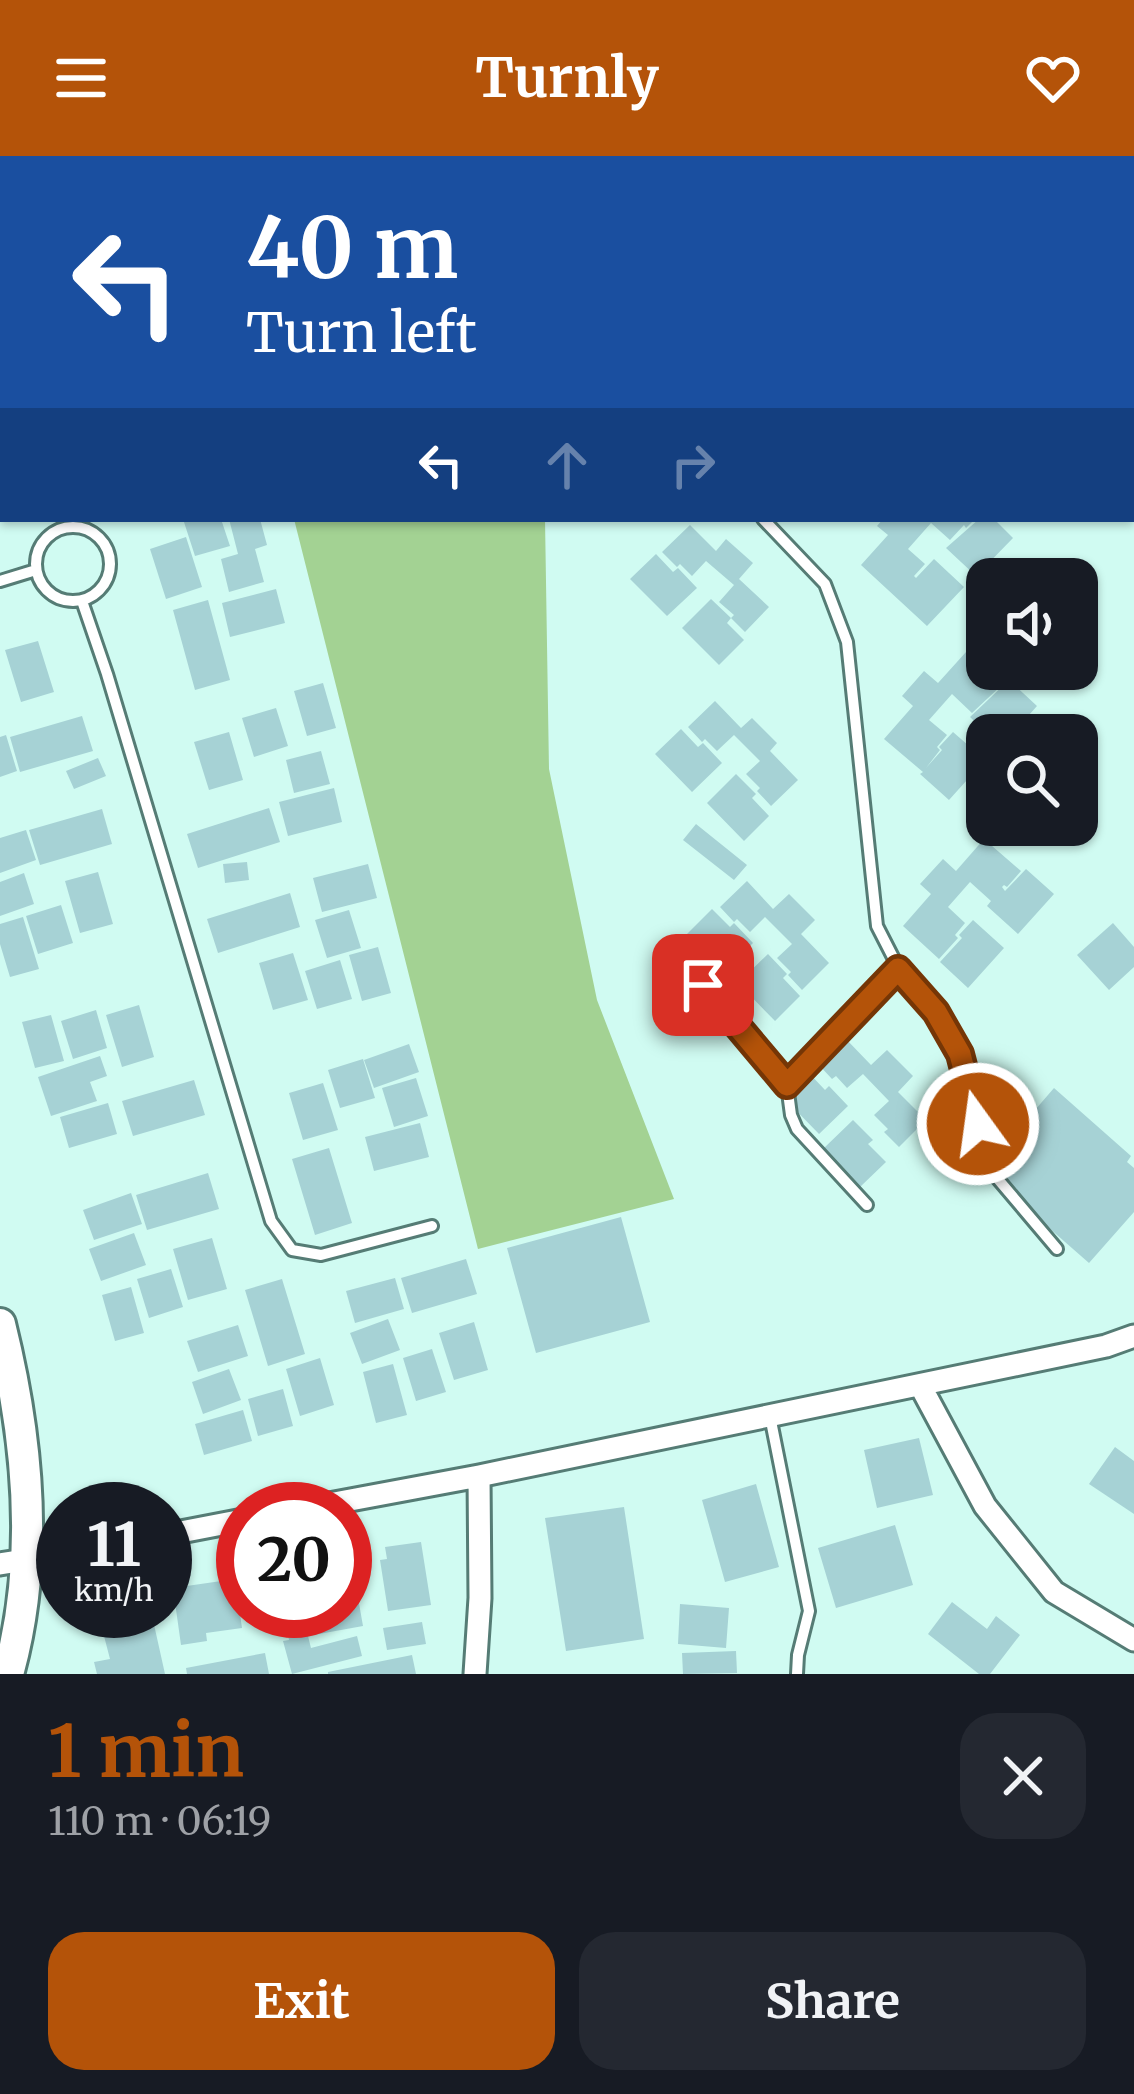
<!DOCTYPE html>
<html lang="en">
<head>
<meta charset="utf-8">
<style>
	:root { --surface:#171b24; --page:#242831; --text:#f1f3f6; --muted:#9ea1a6; --accent:#b45309 }
	body { margin:0; font-family:Merriweather,serif; background:var(--page); color:var(--text); height:100vh; display:flex; flex-direction:column; font-size:45px; white-space:nowrap }
	* { box-sizing:border-box; margin:0 }
	p { font-size:39px; color:var(--muted) }
	.icon { flex:none; width:66px; height:66px; fill:none; stroke:currentColor; stroke-width:2; stroke-linecap:round; stroke-linejoin:round }
	.map { position:relative; height:1518px; overflow:hidden }
	.drawer { display:flex; flex-direction:column; background:var(--surface); flex:1 }
	.drawer>* { flex:none }
	.banner { position:absolute; left:0px; top:0px; width:1134px; height:366px; box-shadow:0 3px 9px #0004; background:#1a4fa0; color:#fff; overflow:hidden }
	.fabs { position:absolute; left:966px; top:402px; display:grid; gap:24px }
	.fabs a { display:grid; place-items:center; width:132px; height:132px; border-radius:24px; background:var(--surface); box-shadow:0 3px 9px #0004; font-size:60px }
	.speed { position:absolute; left:36px; top:1326px; display:flex; gap:24px; font-size:60px; font-weight:700; text-align:center }
	.speed>* { display:grid; place-content:center; width:156px; height:156px; border-radius:50%; background:var(--surface); box-shadow:0 3px 9px #0004; line-height:1 }
	.speed small { font-size:30px; font-weight:400 }
	.speed .limit { border:18px solid #d22; background:#fff; color:#111 }
	.pin { position:absolute; display:grid; place-items:center; width:102px; height:102px; color:#fff; margin:-51px; border-radius:24px; box-shadow:0 6px 18px #0006 }
	.me { position:absolute; width:132px; margin:-66px; rotate:346deg; stroke-linejoin:round; filter:drop-shadow(0 0 9px #0008) }
	.turn { display:flex; align-items:center; gap:42px; height:252px; padding:0 48px; font-size:54px }
	.turn .icon { width:156px; height:156px; stroke-width:2.5 }
	.turn b { display:block; font-size:84px; line-height:102px }
	.lanes { display:flex; align-items:center; height:114px; padding:0 48px; background:#0003; justify-content:center; gap:60px; direction:ltr }
	.lanes .off { opacity:.35 }
	.round { display:grid; place-items:center; flex:none; width:126px; height:126px; border-radius:36px; background:var(--page) }
	.overview { display:flex; align-items:center; justify-content:space-between; height:204px; padding:0 48px }
	h1 { font-size:72px; font-weight:700; line-height:90px; color:var(--accent) }
	.action { display:flex; gap:24px; margin-top:auto; padding:24px 48px }
	.action a { flex:1; height:138px; border-radius:36px; background:var(--accent); color:#fff; font-size:48px; font-weight:700; line-height:138px; text-align:center }
	.action a+a { background:var(--page); color:var(--text) }
	header { display:flex; justify-content:space-between; align-items:center; height:156px; padding:0 48px; background:var(--accent); color:#fff; font-size:54px; font-weight:700 }
	.map>svg:first-child { display:block }
	.green { fill:#a3d293 }
	.building { fill:#a6d2d5 }
	.lines { fill:none; stroke-linecap:round; stroke-linejoin:round }
	.lane-casing { stroke:#557c75; stroke-width:16 }
	.street-casing { stroke:#557c75; stroke-width:27 }
	.secondary-casing { stroke:#557c75; stroke-width:36 }
	.highway-casing { stroke:#557c75; stroke-width:45 }
	.lane { stroke:#fff; stroke-width:10 }
	.street { stroke:#fff; stroke-width:21 }
	.secondary { stroke:#fff; stroke-width:30 }
	.highway { stroke:#fff; stroke-width:39 }
	.route-casing { stroke:#753606; stroke-width:30 }
	.route { stroke:#b45309; stroke-width:21 }
</style>
</head>
<body>
<header><svg class="icon" aria-label="menu" viewBox="0 0 24 24"><path d="M4 6h16M4 12h16M4 18h16"/></svg>Turnly<svg class="icon" aria-label="heart" viewBox="0 0 24 24"><path d="M12 20l-8-8c-3-5 5-10 8-4 3-6 11-1 8 4z"/></svg></header>
<div class="map">
<svg width="1134" height="1518" viewBox="0 0 1134 1518">
	<rect width="100%" height="100%" fill="#d0fbf2"/>
	<path class="green" d="M 294,363 L 545,363 L 549,613 L 597,844 L 674,1043 L 478,1093 Z"/>
	<path class="building" d="M 183,363 L 221,363 L 230,390 L 195,400 Z
		M 229,363 L 260,363 L 267,389 L 255,393 L 264,426 L 229,436 L 221,403 L 238,398 Z
		M 883,363 L 975,363 L 966,372 L 964,369 L 950,384 L 931,367 L 908,393 L 925,408 L 914,420 L 916,422 L 934,403 L 964,431 L 927,470 L 861,409 L 888,379 L 877,370 Z
		M 979,363 L 994,363 L 1013,382 L 976,420 L 946,392 Z
		M 690,369 L 716,395 L 726,383 L 753,407 L 739,423 L 769,451 L 745,476 L 731,462 L 727,467 L 744,484 L 719,509 L 682,472 L 711,443 L 731,462 L 734,459 L 719,446 L 734,429 L 706,405 L 692,420 L 680,408 L 677,411 L 662,396 Z
		M 186,381 L 202,431 L 166,443 L 150,393 Z
		M 656,398 L 673,416 L 678,412 L 697,432 L 667,460 L 630,423 Z
		M 276,433 L 285,467 L 230,481 L 222,447 Z
		M 208,444 L 230,524 L 195,534 L 173,454 Z
		M 38,485 L 54,536 L 21,546 L 5,494 Z
		M 966,496 L 1003,528 L 972,557 L 952,538 L 929,564 L 947,579 L 937,591 L 940,594 L 926,612 L 942,594 L 939,591 L 953,576 L 985,604 L 949,644 L 920,618 L 923,616 L 884,583 L 913,550 L 902,540 L 924,515 L 938,527 Z
		M 1009,524 L 1037,550 L 1011,579 L 989,579 L 970,561 Z
		M 323,527 L 336,572 L 307,580 L 294,535 Z
		M 715,545 L 741,572 L 752,562 L 777,587 L 770,595 L 798,624 L 771,650 L 757,635 L 760,632 L 746,618 L 760,605 L 734,579 L 717,595 L 705,583 L 702,586 L 688,571 Z
		M 276,552 L 288,590 L 254,601 L 242,562 Z
		M 82,560 L 93,595 L 20,616 L 10,581 Z
		M 681,573 L 698,591 L 703,587 L 722,607 L 692,636 L 655,598 Z
		M 229,576 L 243,624 L 209,634 L 194,586 Z
		M 6,579 L 17,615 L 0,621 L 0,581 Z
		M 321,595 L 330,628 L 294,637 L 286,604 Z
		M 98,602 L 106,620 L 74,633 L 66,615 Z
		M 736,618 L 756,638 L 752,642 L 769,660 L 744,685 L 707,647 Z
		M 334,632 L 342,666 L 288,680 L 279,646 Z
		M 269,652 L 280,686 L 198,712 L 187,678 Z
		M 102,653 L 112,688 L 40,709 L 29,674 Z
		M 696,668 L 747,709 L 734,724 L 683,684 Z
		M 26,674 L 36,704 L 0,717 L 0,682 Z
		M 984,683 L 1021,715 L 1007,731 L 1004,729 L 1002,731 L 1005,735 L 1026,713 L 1054,738 L 1018,778 L 987,750 L 991,745 L 970,726 L 948,751 L 965,767 L 955,779 L 958,782 L 939,803 L 903,770 L 931,738 L 920,728 L 943,703 L 956,715 Z
		M 247,706 L 249,724 L 225,727 L 223,708 Z
		M 368,708 L 377,742 L 322,756 L 313,722 Z
		M 98,716 L 113,768 L 80,777 L 65,725 Z
		M 24,717 L 34,748 L 0,760 L 0,726 Z
		M 747,725 L 773,753 L 789,738 L 815,764 L 801,778 L 829,807 L 802,834 L 788,819 L 791,816 L 777,802 L 792,788 L 765,761 L 750,776 L 737,763 L 734,766 L 720,751 Z
		M 290,737 L 300,771 L 218,797 L 207,763 Z
		M 61,749 L 73,787 L 38,798 L 26,760 Z
		M 712,753 L 730,771 L 734,767 L 753,787 L 724,816 L 687,778 Z
		M 349,754 L 361,792 L 327,802 L 315,764 Z
		M 23,761 L 39,813 L 10,821 L 0,788 L 0,768 Z
		M 973,764 L 1004,792 L 968,832 L 940,806 L 962,782 L 959,779 Z
		M 1113,767 L 1134,791 L 1134,811 L 1109,834 L 1077,799 Z
		M 378,791 L 391,837 L 362,845 L 349,799 Z
		M 293,797 L 308,844 L 273,854 L 259,807 Z
		M 768,798 L 787,818 L 783,822 L 800,840 L 775,865 L 738,827 Z
		M 340,804 L 352,843 L 317,853 L 305,815 Z
		M 139,849 L 154,901 L 122,911 L 106,859 Z
		M 96,854 L 107,892 L 73,903 L 61,865 Z
		M 51,859 L 64,905 L 35,912 L 22,866 Z
		M 845,882 L 871,909 L 887,894 L 913,920 L 898,936 L 926,964 L 899,991 L 884,976 L 888,973 L 874,959 L 889,945 L 863,918 L 847,932 L 836,920 L 832,923 L 818,908 Z
		M 409,888 L 419,916 L 374,932 L 364,904 Z
		M 100,900 L 107,920 L 90,926 L 97,945 L 51,960 L 38,921 Z
		M 363,903 L 375,942 L 340,952 L 328,914 Z
		M 808,916 L 825,934 L 829,930 L 848,950 L 819,978 L 782,940 Z
		M 416,922 L 428,960 L 394,971 L 382,932 Z
		M 194,924 L 205,959 L 133,980 L 122,945 Z
		M 323,927 L 338,974 L 303,984 L 289,937 Z
		M 1054,932 L 1131,1000 L 1127,1006 L 1134,1012 L 1134,1056 L 1089,1107 L 983,1014 Z
		M 108,947 L 117,978 L 69,992 L 60,961 Z
		M 853,964 L 873,984 L 868,988 L 886,1006 L 860,1031 L 823,993 Z
		M 420,967 L 429,1001 L 374,1015 L 365,981 Z
		M 329,992 L 352,1067 L 315,1079 L 292,1003 Z
		M 208,1017 L 219,1053 L 147,1074 L 136,1039 Z
		M 131,1037 L 142,1068 L 94,1084 L 83,1054 Z
		M 621,1061 L 650,1166 L 536,1197 L 507,1092 Z
		M 134,1077 L 146,1109 L 101,1125 L 89,1093 Z
		M 212,1082 L 227,1133 L 188,1144 L 173,1093 Z
		M 466,1103 L 477,1138 L 412,1157 L 401,1122 Z
		M 171,1113 L 183,1151 L 149,1162 L 137,1123 Z
		M 395,1122 L 404,1153 L 355,1167 L 346,1135 Z
		M 282,1123 L 305,1198 L 268,1210 L 245,1134 Z
		M 131,1131 L 144,1177 L 115,1185 L 102,1139 Z
		M 388,1163 L 400,1194 L 362,1208 L 350,1177 Z
		M 474,1166 L 488,1214 L 454,1224 L 439,1177 Z
		M 238,1169 L 248,1200 L 198,1216 L 187,1185 Z
		M 432,1193 L 446,1236 L 416,1245 L 403,1202 Z
		M 320,1202 L 334,1249 L 300,1260 L 286,1213 Z
		M 393,1208 L 407,1259 L 376,1267 L 363,1216 Z
		M 229,1213 L 241,1244 L 203,1258 L 192,1226 Z
		M 283,1233 L 293,1270 L 258,1280 L 248,1243 Z
		M 243,1254 L 252,1285 L 204,1299 L 195,1268 Z
		M 919,1282 L 933,1339 L 877,1352 L 864,1294 Z
		M 1115,1291 L 1134,1305 L 1134,1358 L 1089,1328 Z
		M 756,1328 L 779,1411 L 725,1426 L 702,1344 Z
		M 624,1351 L 644,1483 L 566,1495 L 545,1362 Z
		M 895,1369 L 913,1429 L 836,1452 L 818,1392 Z
		M 421,1386 L 431,1449 L 388,1455 L 380,1404 L 387,1403 L 385,1391 Z
		M 351,1402 L 363,1470 L 308,1480 L 311,1492 L 357,1480 L 362,1500 L 292,1518 L 283,1485 L 289,1484 L 283,1455 L 345,1455 L 345,1403 Z
		M 235,1423 L 242,1472 L 206,1477 L 207,1485 L 181,1489 L 173,1432 Z
		M 952,1446 L 987,1473 L 996,1460 L 1020,1479 L 990,1518 L 979,1518 L 928,1478 Z
		M 680,1448 L 729,1452 L 726,1492 L 678,1488 Z
		M 117,1455 L 151,1455 L 165,1518 L 97,1518 L 94,1506 L 110,1503 L 104,1480 L 122,1476 Z
		M 422,1466 L 426,1488 L 387,1494 L 383,1472 Z
		M 736,1495 L 737,1517 L 683,1518 L 682,1497 Z
		M 265,1497 L 269,1518 L 187,1518 L 186,1512 Z
		M 412,1499 L 416,1518 L 328,1518 L 328,1516 Z"/>
	<g class="lines">
		<g class="lane-casing">
			<path id="lane" d="M 0,194 L 3,193
				M 763,363 L 825,428 L 847,486 L 877,770 L 899,813 L 936,856 L 960,898 L 978,968 L 997,1022 L 1057,1093
				M36 408a37 37 0 1 1 74 0a37 37 0 1 1-74 0Z
				M 0,425 L 36,414
				M 82,445 L 107,518 L 271,1065 L 292,1094 L 321,1099 L 432,1070
				M 703,829 L 787,929 L 899,813
				M 787,929 L 791,959 L 797,973 L 867,1049
				M 770,1260 L 809,1455 L 798,1499 L 797,1518"/>
		</g>
		<g class="street-casing">
			<path id="street" d="M 920,1229 L 985,1350 L 1054,1436 L 1134,1484
				M 302,1353 L 479,1320 L 1106,1190 L 1134,1180
				M 165,1379 L 243,1364
				M 0,1408 L 63,1398
				M 475,1518 L 480,1442 L 479,1320"/>
		</g>
		<g class="secondary-casing">
			<path id="secondary" d="M 0,1168 C 28,1281 40,1404 8,1518"/>
		</g>
		<g class="highway-casing">
			<path id="highway" d="M 748,0 L 754,3
				M 792,0 L 795,3
				M 1084,0 L 1087,3
				M 1131,48 L 1134,51
				M 1131,301 L 1134,303"/>
		</g>
		<use href="#lane" class="lane"/>
		<use href="#street" class="street"/>
		<use href="#secondary" class="secondary"/>
		<use href="#highway" class="highway"/>
	</g>
	<g class="lines">
		<g class="route-casing">
			<path id="route" d="M 703,829 L 787,929 L 898,813 L 936,856 L 960,898 L 978,968"/>
		</g>
		<use href="#route" class="route"/>
	</g>
</svg>
<div class="fabs">
<a><svg class="icon" aria-label="sound" viewBox="0 0 24 24"><path d="M4 9h4l5-4v14l-5-4H4zM17 9q2 3 0 6"/></svg></a>
<a><svg class="icon" aria-label="search" viewBox="0 0 24 24"><circle cx="10" cy="10" r="6"/><path d="M15 15l6 6"/></svg></a>
</div>
<div class="speed"><div>11<small>km/h</small></div><div class="limit">20</div></div>
<div class="pin" style="left:703px;top:829px;background:#d93025"><svg class="icon" aria-label="arrive" viewBox="0 0 24 24"><path d="M6 21V4h12l-3 4 3 4H6"/></svg></div>
<svg class="me" style="left:978px;top:968px" viewBox="-20 -20 40 40"><circle r="17" fill="#b45309" stroke="#fff" stroke-width="3"/><path d="M0-11L8 9 0 5-8 9z" fill="#fff"/></svg>
<div class="banner">
<div class="turn"><svg class="icon" aria-label="left" viewBox="0 0 24 24"><path d="M17 20v-9H6M10 6l-5 5 5 5"/></svg><div><b>40 m</b>Turn left</div></div>
<div class="lanes"><svg class="icon" aria-label="left" viewBox="0 0 24 24"><path d="M17 20v-9H6M10 6l-5 5 5 5"/></svg><svg class="icon off" aria-label="ahead" viewBox="0 0 24 24"><path d="M12 20V5M6 11l6-6 6 6"/></svg><svg class="icon off" aria-label="right" viewBox="0 0 24 24"><path d="M7 20v-9h11M14 6l5 5-5 5"/></svg></div>
</div>
</div>
<section class="drawer">
<div class="overview"><div><h1>1 min</h1><p>110 m · 06:19</p></div><a class="round"><svg class="icon" aria-label="close" viewBox="0 0 24 24"><path d="M6 6l12 12M18 6L6 18"/></svg></a></div>
<div class="action"><a>Exit</a><a>Share</a></div>
</section>
</body>
</html>
